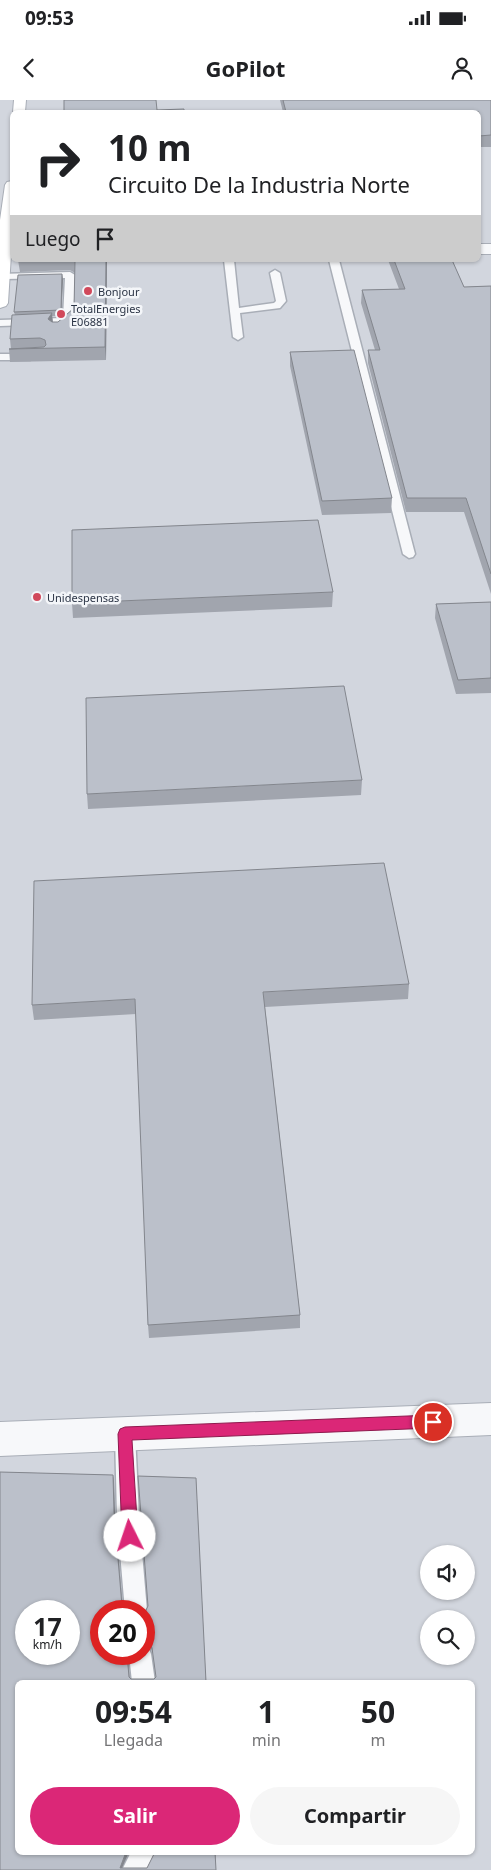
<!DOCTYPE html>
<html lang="es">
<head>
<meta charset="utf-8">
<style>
	:root { --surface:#fff; --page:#f6f6f6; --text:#202124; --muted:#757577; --accent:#db2777 }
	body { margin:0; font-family:"Noto Sans",sans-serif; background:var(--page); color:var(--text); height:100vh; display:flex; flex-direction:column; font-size:19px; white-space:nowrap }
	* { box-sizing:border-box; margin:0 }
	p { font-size:16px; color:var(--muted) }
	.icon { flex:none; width:28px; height:28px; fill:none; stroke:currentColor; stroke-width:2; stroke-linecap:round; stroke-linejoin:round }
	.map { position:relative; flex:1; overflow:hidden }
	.drawer { position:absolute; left:15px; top:1580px; width:460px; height:175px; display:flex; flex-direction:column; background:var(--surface); border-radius:8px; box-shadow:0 1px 4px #0004 }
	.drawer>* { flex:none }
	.top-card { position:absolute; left:10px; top:10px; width:471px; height:152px; border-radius:8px; box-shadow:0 1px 4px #0004; background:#fff; color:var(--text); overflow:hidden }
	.fabs { position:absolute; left:420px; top:1445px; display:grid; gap:10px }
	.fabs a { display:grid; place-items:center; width:55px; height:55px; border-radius:50%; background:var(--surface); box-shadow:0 1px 4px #0004; font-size:25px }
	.speed { position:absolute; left:15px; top:1500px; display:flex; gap:10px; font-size:25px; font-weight:700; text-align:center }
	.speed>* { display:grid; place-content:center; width:65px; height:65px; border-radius:50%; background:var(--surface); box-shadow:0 1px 4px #0004; line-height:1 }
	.speed small { font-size:12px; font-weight:400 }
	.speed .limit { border:8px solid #d22; background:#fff; color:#111 }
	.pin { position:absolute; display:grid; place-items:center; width:42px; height:42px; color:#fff; margin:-21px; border:2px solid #fff; border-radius:50%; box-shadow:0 1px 5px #0007 }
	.me { position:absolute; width:55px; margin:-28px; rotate:356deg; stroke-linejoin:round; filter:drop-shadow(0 0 4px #0008) }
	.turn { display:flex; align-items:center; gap:18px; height:105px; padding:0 15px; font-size:22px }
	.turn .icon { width:65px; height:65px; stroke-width:2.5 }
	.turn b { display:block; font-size:35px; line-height:42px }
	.then { display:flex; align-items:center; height:48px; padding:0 15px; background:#0003; gap:10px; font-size:19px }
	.eta { display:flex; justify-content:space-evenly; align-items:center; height:85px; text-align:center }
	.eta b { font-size:30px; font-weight:700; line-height:35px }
	.action { display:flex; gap:10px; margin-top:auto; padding:10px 15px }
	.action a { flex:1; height:58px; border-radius:30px; background:var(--accent); color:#fff; font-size:20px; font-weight:700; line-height:58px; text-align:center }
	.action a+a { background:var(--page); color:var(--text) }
	.status { display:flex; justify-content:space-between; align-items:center; height:35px; padding:0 25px; background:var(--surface); direction:ltr }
	.status svg { height:14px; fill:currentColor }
	header { display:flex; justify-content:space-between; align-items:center; height:65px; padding:0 15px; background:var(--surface); font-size:22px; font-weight:700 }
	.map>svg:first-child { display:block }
	.built { fill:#d2d6de; fill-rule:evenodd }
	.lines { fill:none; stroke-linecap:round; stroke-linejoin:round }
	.service-casing { stroke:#a9aeb7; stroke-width:3 }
	.minor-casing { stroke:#a9aeb7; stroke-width:2 }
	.secondary-casing { stroke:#a9aeb7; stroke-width:2 }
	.service { fill:#f7f8fa; fill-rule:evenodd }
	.minor { fill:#f7f8fa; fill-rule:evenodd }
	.secondary { fill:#fff; fill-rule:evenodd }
	.wall { fill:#a1a5ae; fill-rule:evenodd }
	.shaded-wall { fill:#83868d }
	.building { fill:#bbc0ca; stroke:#83868d; fill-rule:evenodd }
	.route { fill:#db2777; stroke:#8e194d }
	.poi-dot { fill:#d1495b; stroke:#f4f6f9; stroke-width:2 }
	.labels { text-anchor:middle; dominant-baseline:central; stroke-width:5; stroke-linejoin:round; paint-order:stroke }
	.far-poi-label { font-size:11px; fill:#2b3445; stroke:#f4f6f9; text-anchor:start }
</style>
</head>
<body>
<div class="status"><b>09:53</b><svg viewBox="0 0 49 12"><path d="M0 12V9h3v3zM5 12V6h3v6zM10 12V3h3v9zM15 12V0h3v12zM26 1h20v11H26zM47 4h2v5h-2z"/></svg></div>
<header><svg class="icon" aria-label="back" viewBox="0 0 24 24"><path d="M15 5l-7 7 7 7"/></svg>GoPilot<svg class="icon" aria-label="person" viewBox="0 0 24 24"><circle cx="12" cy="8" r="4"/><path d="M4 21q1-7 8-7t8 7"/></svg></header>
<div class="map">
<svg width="491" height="1770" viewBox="0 0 491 1770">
	<rect width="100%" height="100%" fill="#e4e7ec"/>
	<path class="built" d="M 0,0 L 491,0 L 491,1770 L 0,1770 ZM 12,12 L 479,12 L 479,160 L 12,160 ZM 429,1454 L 466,1454 L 466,1491 L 429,1491 ZM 26,1511 L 69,1511 L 69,1554 L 26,1554 ZM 101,1511 L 144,1511 L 144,1554 L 101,1554 ZM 429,1519 L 466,1519 L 466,1556 L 429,1556 ZM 18,1582 L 472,1582 L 472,1752 L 18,1752 Z"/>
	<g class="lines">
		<g class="service-casing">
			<path id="service" d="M 224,160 L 234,160 L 239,208 L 274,203 L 276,201 L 270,173 L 275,170 L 280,173 L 286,201 L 280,208 L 240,213 L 243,237 L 238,240 L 233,237 Z
				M 329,160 L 339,160 L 415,454 L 413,457 L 409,458 L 403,454 Z
				M 70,172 L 75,175 L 73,221 L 62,230 L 56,230 L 54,228 L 58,224 L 0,226 L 0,220 L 63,218 L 65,178 L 3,179 L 0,178 L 0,174 Z
				M 0,254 L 30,254 L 35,257 L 30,260 L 0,260 Z
				M 125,1324 L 132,1327 L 135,1334 L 139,1417 L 147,1511 L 144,1519 L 144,1511 L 125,1511 L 117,1417 L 115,1334 L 118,1327 Z
				M 144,1544 L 148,1546 L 151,1554 L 155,1582 L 132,1582 L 129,1554 L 144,1554 Z
				M 131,1752 L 157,1752 L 148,1770 L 122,1770 Z"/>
		</g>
		<g class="minor-casing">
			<path id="minor" d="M 479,144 L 491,144 L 491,154 L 479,154 Z
				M 491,1303 L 491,1335 L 0,1356 L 0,1322 Z"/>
		</g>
		<g class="secondary-casing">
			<path id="secondary" d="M 14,0 L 26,0 L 25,12 L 13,12 Z
				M 12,81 L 12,138 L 8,203 L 6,206 L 0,208 L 0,120 L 5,85 L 7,82 Z"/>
		</g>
		<use href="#service" class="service"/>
		<use href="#minor" class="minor"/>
		<use href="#secondary" class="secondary"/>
	</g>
	<path class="wall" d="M 280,0 L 491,0 L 491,47 L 479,47 L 479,12 L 283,12 Z
		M 18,160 L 107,160 L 106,260 L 10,262 L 9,249 L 11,249 L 10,239 L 15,215 L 14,212 L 62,174 L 63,180 L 61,216 L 52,216 L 53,222 L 58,222 L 74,208 L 75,173 L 70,170 L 20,172 Z
		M 388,160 L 452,160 L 464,187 L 491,186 L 491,494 L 464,412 L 406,412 L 368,263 L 368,250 L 375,250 L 361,203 L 362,190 L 399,189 Z
		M 290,252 L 392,398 L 391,413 L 322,415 L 290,266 Z
		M 333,492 L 332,507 L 73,518 L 72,503 Z
		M 491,502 L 491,593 L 456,594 L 435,518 L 436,504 Z
		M 362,680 L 361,695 L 88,709 L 87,694 Z
		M 409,884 L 408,899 L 265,907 L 300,1215 L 300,1228 L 149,1238 L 148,1225 L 136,914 L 34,920 L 32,905 Z
		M 0,1372 L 113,1375 L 114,1381 L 115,1417 L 123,1506 L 124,1508 L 141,1508 L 142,1511 L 101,1511 L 101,1554 L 128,1554 L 130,1578 L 131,1579 L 154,1579 L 156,1577 L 153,1553 L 149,1544 L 144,1543 L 144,1514 L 148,1506 L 138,1376 L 196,1378 L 206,1582 L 18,1582 L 18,1752 L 129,1752 L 122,1768 L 147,1768 L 155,1752 L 215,1752 L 216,1770 L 0,1770 ZM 26,1511 L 69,1511 L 69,1554 L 26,1554 Z"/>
	<path class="shaded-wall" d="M 106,160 L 107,160 L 106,260 L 105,247 Z
		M 62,174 L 63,180 L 61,216 L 61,210 Z
		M 52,213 L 53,226 L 48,219 Z
		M 113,1375 L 114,1381 L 115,1417 L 123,1511 L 114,1411 Z
		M 126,1752 L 129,1752 L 121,1770 L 120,1768 Z"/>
	<path class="building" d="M 64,0 L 156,0 L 157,10 L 184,9 L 184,12 L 64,12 Z
		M 283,0 L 491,0 L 491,35 L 479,36 L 479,12 L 286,12 Z
		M 73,160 L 106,160 L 105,247 L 9,249 L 44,247 L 46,245 L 45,240 L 40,238 L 10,239 L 12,215 L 52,213 L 48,219 L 52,222 L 58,222 L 74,208 L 75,161 Z
		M 394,160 L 452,160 L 464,187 L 491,186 L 491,474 L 466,398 L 407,398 L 368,250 L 380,250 L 362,190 L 405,189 Z
		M 62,174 L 61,210 L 14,212 L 18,175 Z
		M 354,250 L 392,398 L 322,401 L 290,252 Z
		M 318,420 L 333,492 L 72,503 L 72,430 Z
		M 491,502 L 491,578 L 458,580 L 436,504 Z
		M 344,586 L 362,680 L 87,694 L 86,598 Z
		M 384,763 L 409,884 L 263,892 L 300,1215 L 148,1225 L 135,899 L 32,905 L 34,781 Z
		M 0,1372 L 113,1375 L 114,1411 L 122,1506 L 124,1508 L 141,1508 L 142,1511 L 101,1511 L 101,1554 L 127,1554 L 129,1577 L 131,1579 L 154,1579 L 156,1577 L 152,1548 L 148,1539 L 144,1538 L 144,1514 L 148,1506 L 138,1376 L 196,1378 L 206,1582 L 18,1582 L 18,1752 L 126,1752 L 120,1768 L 147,1768 L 155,1752 L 215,1752 L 216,1770 L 0,1770 ZM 26,1511 L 69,1511 L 69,1554 L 26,1554 Z"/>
	<path class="route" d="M 433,1315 L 438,1317 L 440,1322 L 438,1326 L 433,1328 L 132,1340 L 138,1436 L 135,1441 L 130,1443 L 125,1441 L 122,1436 L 118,1334 L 120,1329 L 125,1327 Z"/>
	<g class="poi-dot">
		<circle cx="88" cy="191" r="5"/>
		<circle cx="61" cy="214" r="5"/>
		<circle cx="37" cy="497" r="5"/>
	</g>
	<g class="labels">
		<g class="far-poi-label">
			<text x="98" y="191">Bonjour</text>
			<text x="71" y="208">TotalEnergies<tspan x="71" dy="13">E06881</tspan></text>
			<text x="47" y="497">Unidespensas</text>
		</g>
	</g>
</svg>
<div class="fabs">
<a><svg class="icon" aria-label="sound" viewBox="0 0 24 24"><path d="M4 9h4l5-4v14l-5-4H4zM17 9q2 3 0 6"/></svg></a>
<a><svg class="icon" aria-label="search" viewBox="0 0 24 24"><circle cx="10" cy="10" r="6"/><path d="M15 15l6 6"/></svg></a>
</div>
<div class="speed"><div>17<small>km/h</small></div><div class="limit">20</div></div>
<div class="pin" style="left:433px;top:1322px;background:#d93025"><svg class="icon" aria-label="arrive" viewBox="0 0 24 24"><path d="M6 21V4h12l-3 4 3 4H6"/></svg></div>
<svg class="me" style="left:130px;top:1436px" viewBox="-20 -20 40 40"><circle r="19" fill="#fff"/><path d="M0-13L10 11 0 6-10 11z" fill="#db2777"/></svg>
<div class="top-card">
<div class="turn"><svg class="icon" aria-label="right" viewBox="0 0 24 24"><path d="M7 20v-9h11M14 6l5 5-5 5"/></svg><div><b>10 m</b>Circuito De la Industria Norte</div></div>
<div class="then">Luego<svg class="icon" aria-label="arrive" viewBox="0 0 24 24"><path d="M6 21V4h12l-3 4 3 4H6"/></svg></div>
</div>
<section class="drawer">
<div class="eta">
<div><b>09:54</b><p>Llegada</p></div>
<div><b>1</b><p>min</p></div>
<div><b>50</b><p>m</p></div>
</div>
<div class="action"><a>Salir</a><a>Compartir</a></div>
</section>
</div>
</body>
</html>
